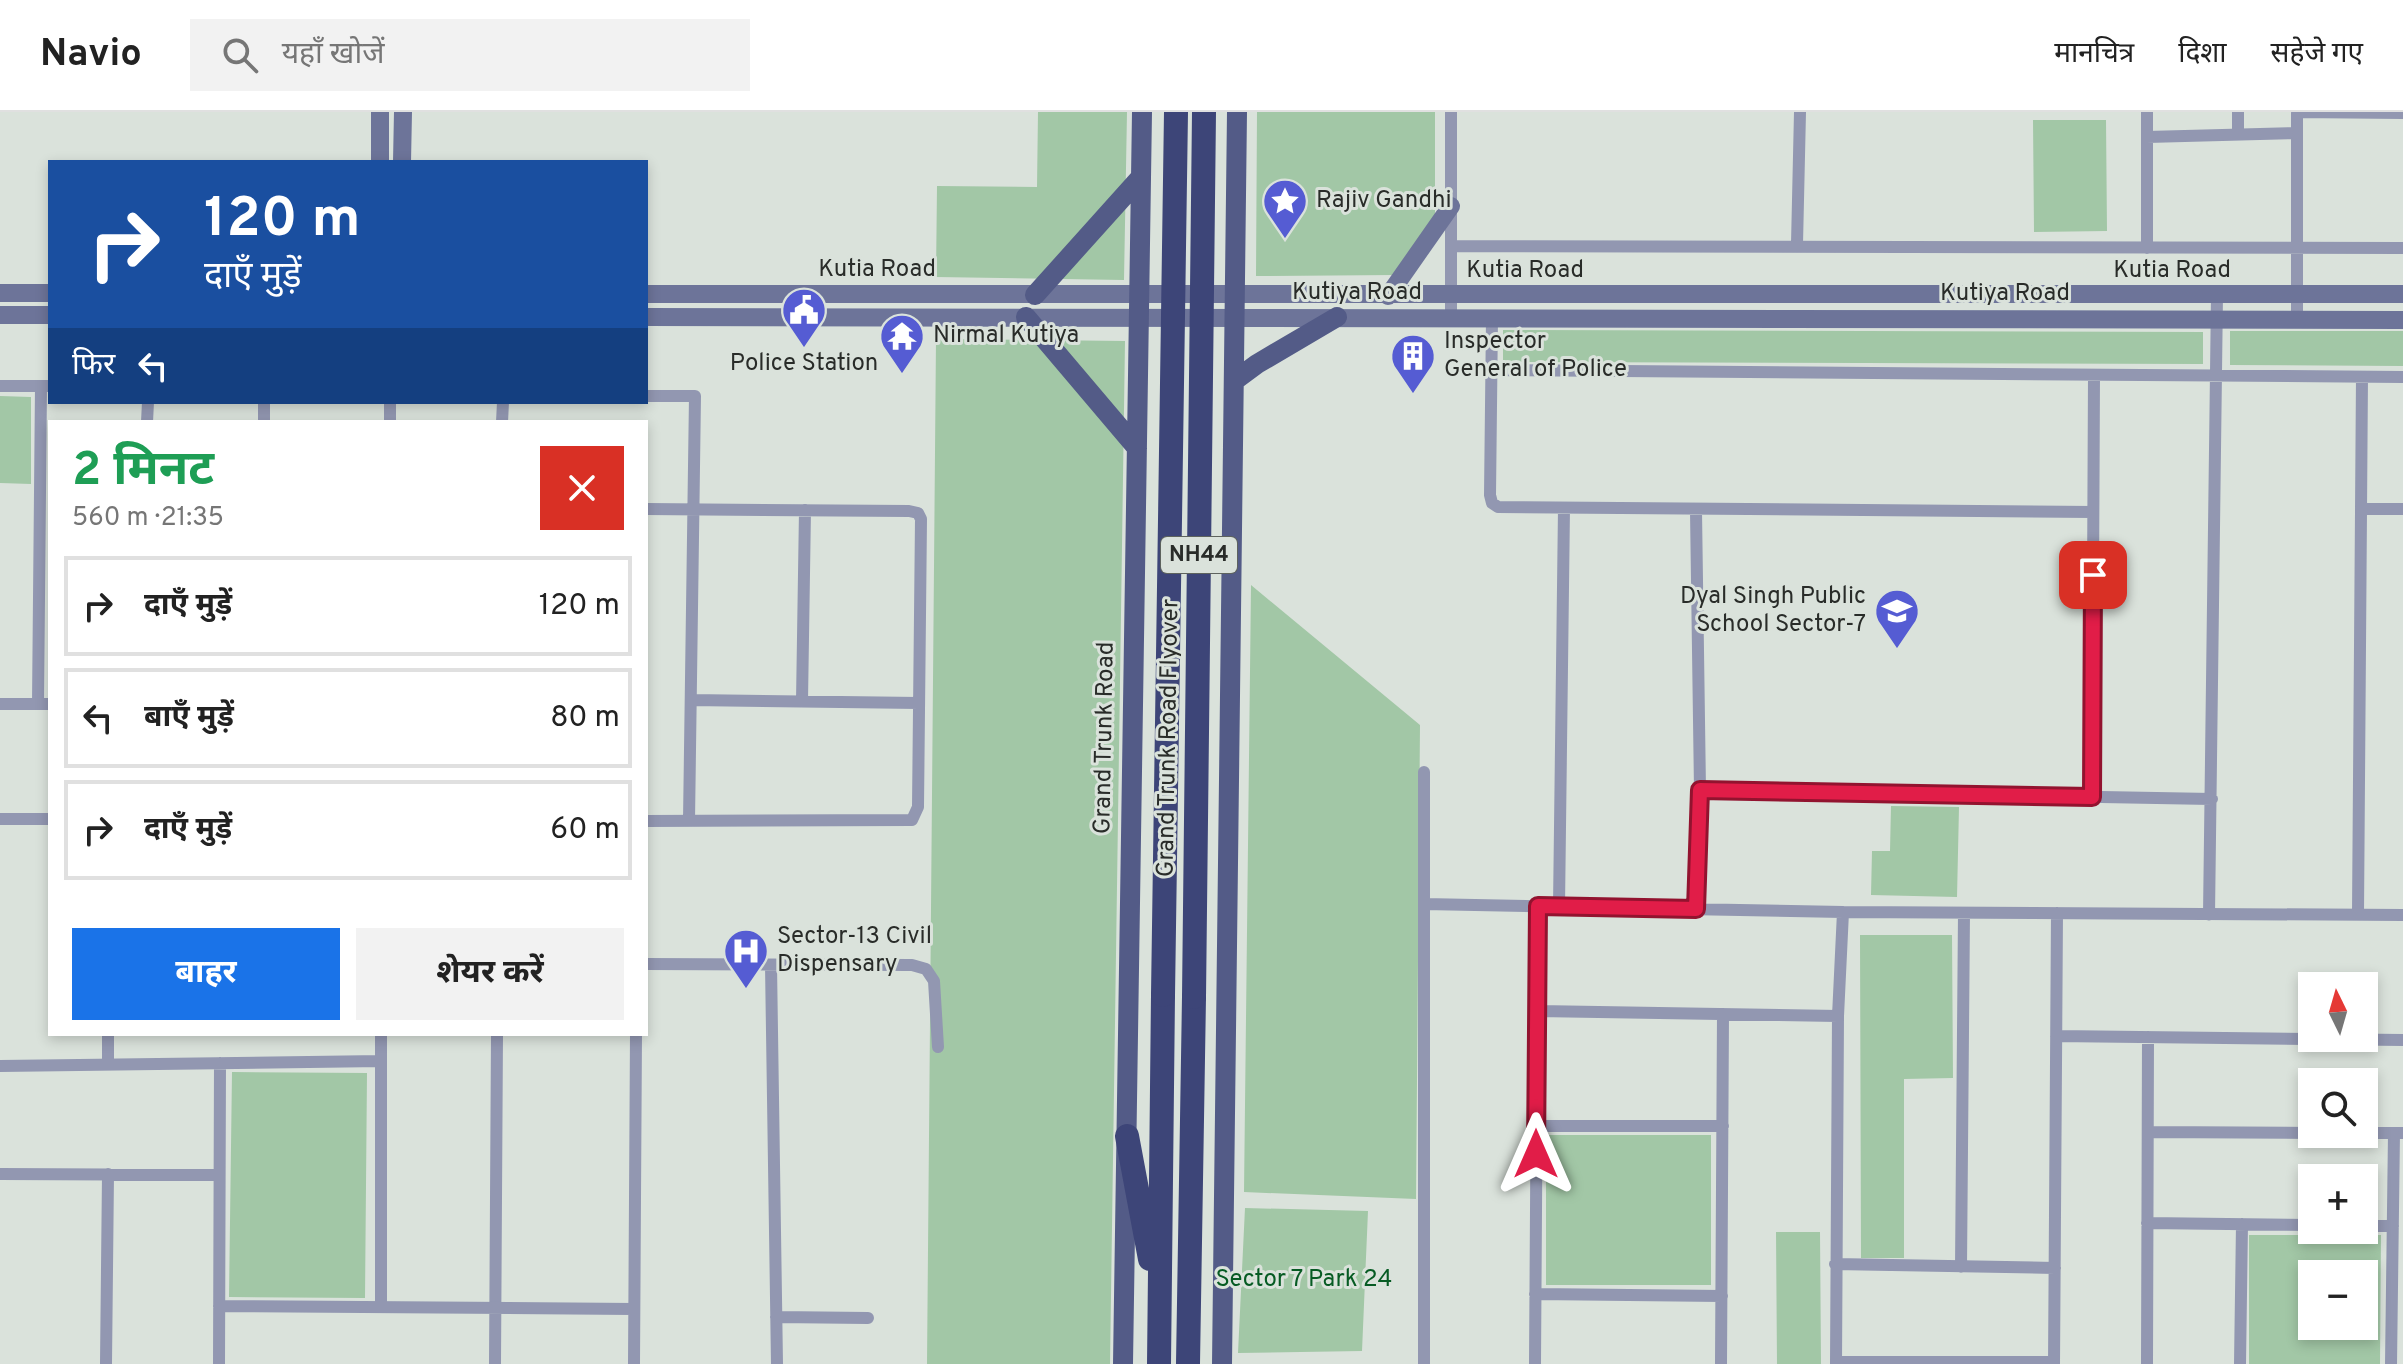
<!DOCTYPE html>
<html lang="hi">
<head>
<meta charset="utf-8">
<style>
	:root { --surface:#fff; --page:#f2f2f2; --text:#222; --muted:#767676; --line:#e0e0e0; --accent:#1a73e8 }
	body { margin:0; font-family:Overpass,"Noto Sans Devanagari",sans-serif; background:var(--page); color:var(--text); height:100vh; display:flex; flex-direction:column; font-size:30px; white-space:nowrap }
	* { box-sizing:border-box; margin:0 }
	p { font-size:26px; color:var(--muted) }
	.icon { flex:none; width:44px; height:44px; fill:none; stroke:currentColor; stroke-width:2; stroke-linecap:round; stroke-linejoin:round }
	.map { position:relative; flex:1; overflow:hidden }
	.drawer { position:absolute; left:48px; top:308px; width:600px; height:616px; display:flex; flex-direction:column; background:var(--surface); border-radius:0px; box-shadow:0 4px 12px #0003 }
	.drawer>* { flex:none }
	.banner { position:absolute; left:48px; top:48px; width:600px; height:244px; border-radius:0px; box-shadow:0 4px 12px #0003; background:#1a4fa0; color:#fff; overflow:hidden }
	.needle { width:52px; rotate:355deg }
	.tools { position:absolute; left:2298px; top:860px; display:grid; gap:16px }
	.tools a { display:grid; place-items:center; width:80px; height:80px; border-radius:0px; background:var(--surface); box-shadow:0 4px 12px #0003; font-size:40px }
	.pin { position:absolute; display:grid; place-items:center; width:68px; height:68px; color:#fff; margin:-34px; border-radius:16px; box-shadow:0 4px 12px #0006 }
	.me { position:absolute; width:88px; margin:-44px; rotate:0deg; stroke-linejoin:round; filter:drop-shadow(0 0 6px #0008) }
	.turn { display:flex; align-items:center; gap:28px; height:168px; padding:0 24px; font-size:36px }
	.turn .icon { width:104px; height:104px; stroke-width:2.5 }
	.turn b { display:block; font-size:56px; line-height:68px }
	.then { display:flex; align-items:center; height:76px; padding:0 24px; background:#0003; gap:16px; font-size:30px }
	.round { display:grid; place-items:center; flex:none; width:84px; height:84px; border-radius:0px; background:var(--page) }
	.headline { display:flex; align-items:center; justify-content:space-between; height:136px; padding:0 24px }
	h1 { font-size:48px; font-weight:700; line-height:60px; color:#1e9e55 }
	.primary-button { display:flex; gap:16px; margin-top:auto; padding:16px 24px }
	.primary-button a { flex:1; height:92px; border-radius:0px; background:var(--accent); color:#fff; font-size:32px; font-weight:700; line-height:92px; text-align:center }
	.primary-button a+a { background:var(--page); color:var(--text) }
	ul { padding:0; list-style:none }
	li { display:flex; align-items:center; gap:24px; height:100px; margin:0 16px 12px; padding:0 8px; border:4px solid var(--line); border-radius:0px }
	li div { flex:1 }
	li b { display:block; font-size:30px }
	li em { font-style:normal }
	header { display:flex; align-items:center; gap:48px; box-sizing:border-box; height:112px; padding:0 40px; background:var(--surface); border-bottom:2px solid var(--line) }
	header strong { font-size:38px }
	nav { display:flex; gap:44px; margin-inline-start:auto; font-size:28px }
	.search { width:560px; height:72px; background:var(--page); display:flex; align-items:center; gap:20px; box-sizing:border-box; padding:0 28px; border-radius:0px; color:var(--muted); font-size:30px }
	.map>svg:first-child { display:block }
	.green { fill:#a2c7a6; fill-rule:evenodd }
	.lines { fill:none; stroke-linecap:round; stroke-linejoin:round }
	.street { stroke:#9297b1; stroke-width:12 }
	.secondary { stroke:#6d7499; stroke-width:18 }
	.primary { stroke:#535b87; stroke-width:20 }
	.highway { stroke:#3d4578; stroke-width:24 }
	.highway-bridge { stroke:#3d4578; stroke-width:24 }
	.route-casing { stroke:#92132f; stroke-width:20 }
	.route { stroke:#e11d48; stroke-width:14 }
	.labels { text-anchor:middle; dominant-baseline:central; stroke-width:6; stroke-linejoin:round; paint-order:stroke }
	.shield { fill:#dae2db; stroke:#5e635e; stroke-width:2 }
	.shield-label { font-size:22px; font-weight:bold; fill:#292c29 }
	.poi-label { font-size:24px; fill:#292c29; stroke:#dae2db; text-anchor:start }
	.street-label { font-size:24px; fill:#292c29; stroke:#dae2db }
	.park-label { font-size:24px; fill:#065b23; stroke:#dae2db }
</style>
</head>
<body>
<header>
<strong>Navio</strong>
<div class="search"><svg class="icon" aria-label="search" viewBox="0 0 24 24"><circle cx="10" cy="10" r="6"/><path d="M15 15l6 6"/></svg>यहाँ खोजें</div>
<nav><a>मानचित्र</a><a>दिशा</a><a>सहेजे गए</a></nav>
</header>
<div class="map">
<svg width="2403" height="1252" viewBox="0 0 2403 1252">
	<rect width="100%" height="100%" fill="#dae2db"/>
	<path class="green" d="M 1038,0 L 1127,0 L 1124,168 L 936,165 L 937,74 L 1037,75 Z
		M 1257,0 L 1435,0 L 1435,107 L 1395,163 L 1256,164 Z
		M 2033,8 L 2106,8 L 2107,119 L 2034,120 Z
		M 1503,218 L 2203,220 L 2203,252 L 1503,250 Z
		M 2230,219 L 2403,219 L 2403,254 L 2230,253 Z
		M 936,227 L 1125,229 L 1110,1252 L 927,1252 Z
		M 0,284 L 31,285 L 31,372 L 0,371 Z
		M 1251,473 L 1420,613 L 1416,1087 L 1244,1080 Z
		M 1891,694 L 1959,695 L 1957,785 L 1871,783 L 1872,739 L 1890,739 Z
		M 1952,823 L 1953,966 L 1904,967 L 1904,1146 L 1861,1146 L 1860,823 Z
		M 232,960 L 367,961 L 365,1186 L 229,1185 Z
		M 1546,1023 L 1711,1023 L 1711,1173 L 1546,1173 Z
		M 1245,1096 L 1368,1099 L 1362,1239 L 1238,1241 Z
		M 1776,1120 L 1820,1120 L 1821,1252 L 1777,1252 Z
		M 2249,1123 L 2381,1123 L 2380,1252 L 2249,1252 ZM 2312,1162 L 2364,1162 L 2364,1214 L 2312,1214 Z"/>
	<g class="lines">
		<path class="street" d="M 1451,0 L 1451,205
			M 2147,0 L 2147,136
			M 2238,0 L 2238,23
			M 2297,0 L 2297,208
			M 2297,0 L 2403,1
			M 2147,25 L 2297,21
			M 1797,132 L 1800,0
			M 1451,134 L 2403,136
			M 1492,205 L 1490,383 L 1492,391 L 1498,395 L 2093,400
			M 1491,258 L 2403,265
			M 0,274 L 50,274
			M 646,284 L 695,284 L 689,709
			M 264,290 L 264,310
			M 147,310 L 148,290
			M 390,310 L 390,290
			M 502,310 L 503,290
			M 646,397 L 909,399 L 918,401 L 921,407 L 918,695 L 912,708 L 646,709
			M 2361,397 L 2403,397
			M 1696,399 L 1700,678 L 1696,797
			M 691,588 L 919,591
			M 802,589 L 805,398
			M 0,592 L 50,592
			M 38,592 L 41,274
			M 1700,678 L 2212,687
			M 2092,685 L 2094,263
			M 0,707 L 50,707
			M 1424,792 L 1843,800 L 2403,803
			M 1559,795 L 1564,396
			M 2358,802 L 2362,265
			M 2209,803 L 2217,183
			M 646,852 L 912,853 L 926,857 L 934,869 L 938,935
			M 771,853 L 777,1252
			M 1538,899 L 1838,904
			M 2056,924 L 2403,928
			M 108,952 L 108,922
			M 0,954 L 381,949
			M 1537,1014 L 1723,1014
			M 2148,1020 L 2312,1021
			M 2364,1021 L 2403,1021
			M 0,1062 L 219,1063
			M 2147,1111 L 2312,1113
			M 2364,1114 L 2393,1114
			M 1835,1152 L 2055,1156
			M 1961,1155 L 1964,801
			M 1535,1182 L 1722,1184
			M 219,1194 L 634,1197
			M 381,1195 L 381,922
			M 776,1205 L 868,1206
			M 1836,1250 L 2054,1250
			M 106,1252 L 108,1062
			M 219,1252 L 220,951
			M 495,1252 L 497,922
			M 634,1252 L 636,922
			M 1424,1252 L 1424,660
			M 1535,1252 L 1538,794
			M 1721,1252 L 1723,902
			M 1836,1252 L 1838,904 L 1843,800
			M 2054,1252 L 2057,801
			M 2147,1252 L 2148,925
			M 2240,1252 L 2242,1112
			M 2391,1252 L 2394,1021"/>
		<path class="secondary" d="M 380,50 L 380,0
			M 402,50 L 403,0
			M 0,181 L 50,181
			M 646,182 L 2403,182
			M 1388,184 L 1451,94
			M 0,203 L 50,203
			M 646,205 L 2403,208"/>
		<path class="primary" d="M 1035,183 L 1141,65
			M 1026,205 L 1137,336
			M 1234,269 L 1257,252 L 1337,205
			M 1123,1252 L 1142,0
			M 1222,1252 L 1237,0"/>
		<path class="highway" d="M 1127,1024 L 1150,1147
			M 1159,1252 L 1163,883
			M 1188,1252 L 1194,885"/>
		<path class="highway-bridge" d="M 1163,883 L 1176,0
			M 1194,885 L 1204,0"/>
	</g>
	<g class="lines">
		<g class="route-casing">
			<path id="route" d="M 1536,1042 L 1538,794 L 1696,797 L 1700,678 L 2092,685 L 2093,463"/>
		</g>
		<use href="#route" class="route"/>
	</g>
	<defs>
		<g id="sight-pin" transform="scale(2.3)"><path d="M0 17L-7.5 6A9.5 9.5 0 1 1 7.5 6Z" fill="#555cd3" stroke="#dae2db"/><path d="M0-6L1.8-2.2L6-1.7L2.9 1.2L3.7 5.4L0 3.3L-3.7 5.4L-2.9 1.2L-6-1.7L-1.8-2.2Z" fill="#fff"/></g>
		<g id="civic-pin" transform="scale(2.3)"><path d="M0 17L-7.5 6A9.5 9.5 0 1 1 7.5 6Z" fill="#555cd3" stroke="#dae2db"/><path d="M-.6-6.5H3V-4.5H.6V-3L4-1V1h2V6H-6V1h2V-1L-.6-3ZM-1.2 2.5V6h2.4V2.5Z" fill="#fff"/></g>
		<g id="temple-pin" transform="scale(2.3)"><path d="M0 17L-7.5 6A9.5 9.5 0 1 1 7.5 6Z" fill="#555cd3" stroke="#dae2db"/><path d="M0-6L5-2H3V0L6.5 2.5H4V6H1.5V3h-3V6H-4V2.5H-6.5L-3 0V-2H-5Z" fill="#fff"/></g>
		<g id="building-pin" transform="scale(2.3)"><path d="M0 17L-7.5 6A9.5 9.5 0 1 1 7.5 6Z" fill="#555cd3" stroke="#dae2db"/><path d="M-4-6H4V6H1V3H-1V6H-4ZM-2.5-4.3h1.7v1.8h-1.7ZM.8-4.3h1.7v1.8H.8ZM-2.5-1h1.7V.8h-1.7ZM.8-1h1.7V.8H.8Z" fill="#fff"/></g>
		<g id="school-pin" transform="scale(2.3)"><path d="M0 17L-7.5 6A9.5 9.5 0 1 1 7.5 6Z" fill="#555cd3" stroke="#dae2db"/><path d="M0-5L7-2L0 1L-7-2ZM-4 1L0 2.5L4 1V4Q0 6-4 4Z" fill="#fff"/></g>
		<g id="hospital-pin" transform="scale(2.3)"><path d="M0 17L-7.5 6A9.5 9.5 0 1 1 7.5 6Z" fill="#555cd3" stroke="#dae2db"/><path d="M-5-5h3v3.5h4V-5h3V5h-3V1.5h-4V5h-3Z" fill="#fff"/></g>
	</defs>
	<g fill-rule="evenodd">
		<use href="#sight-pin" x="1285" y="89"/>
		<use href="#civic-pin" x="804" y="198"/>
		<use href="#temple-pin" x="902" y="224"/>
		<use href="#building-pin" x="1413" y="244"/>
		<use href="#school-pin" x="1897" y="499"/>
		<use href="#hospital-pin" x="746" y="839"/>
	</g>
	<g class="labels">
		<rect class="shield" x="1161" y="425" width="76" height="36" rx="6"/>
		<g class="shield-label">
			<text x="1199" y="443">NH44</text>
		</g>
		<g class="poi-label">
			<text x="1316" y="89">Rajiv Gandhi</text>
			<text x="933" y="224">Nirmal Kutiya</text>
			<text x="1444" y="230">Inspector<tspan x="1444" dy="28">General of Police</tspan></text>
			<text x="804" y="252" text-anchor="middle">Police Station</text>
			<text x="1866" y="485" text-anchor="end">Dyal Singh Public<tspan x="1866" dy="28">School Sector-7</tspan></text>
			<text x="777" y="825">Sector-13 Civil<tspan x="777" dy="28">Dispensary</tspan></text>
		</g>
		<g class="street-label">
			<text x="877" y="158">Kutia Road</text>
			<text x="1525" y="159">Kutia Road</text>
			<text x="2172" y="159">Kutia Road</text>
			<text x="1357" y="181">Kutiya Road</text>
			<text x="2005" y="182">Kutiya Road</text>
			<text transform="translate(1105 626) rotate(-89)">Grand Trunk Road</text>
			<text transform="translate(1169 626) rotate(-89)">Grand Trunk Road Flyover</text>
		</g>
		<g class="park-label">
			<text x="1304" y="1168">Sector 7 Park 24</text>
		</g>
	</g>
</svg>
<div class="tools">
<a><svg class="needle" viewBox="-14 -14 28 28"><path d="M0-13l5 13h-10z" fill="#e53935"/><path d="M0 13l5-13h-10z" fill="#767676"/></svg></a>
<a><svg class="icon" aria-label="search" viewBox="0 0 24 24"><circle cx="10" cy="10" r="6"/><path d="M15 15l6 6"/></svg></a>
<a>+</a>
<a>−</a>
</div>
<div class="pin" style="left:2093px;top:463px;background:#d93025"><svg class="icon" aria-label="arrive" viewBox="0 0 24 24"><path d="M6 21V4h12l-3 4 3 4H6"/></svg></div>
<svg class="me" style="left:1536px;top:1042px" viewBox="-20 -20 40 40"><path d="M0-17L14 15 0 8-14 15z" fill="#e11d48" stroke="#fff" stroke-width="4"/></svg>
<div class="banner">
<div class="turn"><svg class="icon" aria-label="right" viewBox="0 0 24 24"><path d="M7 20v-9h11M14 6l5 5-5 5"/></svg><div><b>120 m</b>दाएँ मुड़ें</div></div>
<div class="then">फिर<svg class="icon" aria-label="left" viewBox="0 0 24 24"><path d="M17 20v-9H6M10 6l-5 5 5 5"/></svg></div>
</div>
<section class="drawer">
<div class="headline"><div><h1>2 मिनट</h1><p>560 m · 21:35</p></div><a class="round" style="background:#d93025;color:#fff"><svg class="icon" aria-label="close" viewBox="0 0 24 24"><path d="M6 6l12 12M18 6L6 18"/></svg></a></div>
<ul>
<li><svg class="icon" aria-label="right" viewBox="0 0 24 24"><path d="M7 20v-9h11M14 6l5 5-5 5"/></svg><div><b>दाएँ मुड़ें</b></div><em>120 m</em></li>
<li><svg class="icon" aria-label="left" viewBox="0 0 24 24"><path d="M17 20v-9H6M10 6l-5 5 5 5"/></svg><div><b>बाएँ मुड़ें</b></div><em>80 m</em></li>
<li><svg class="icon" aria-label="right" viewBox="0 0 24 24"><path d="M7 20v-9h11M14 6l5 5-5 5"/></svg><div><b>दाएँ मुड़ें</b></div><em>60 m</em></li>
</ul>
<div class="primary-button"><a>बाहर</a><a>शेयर करें</a></div>
</section>
</div>
</body>
</html>
